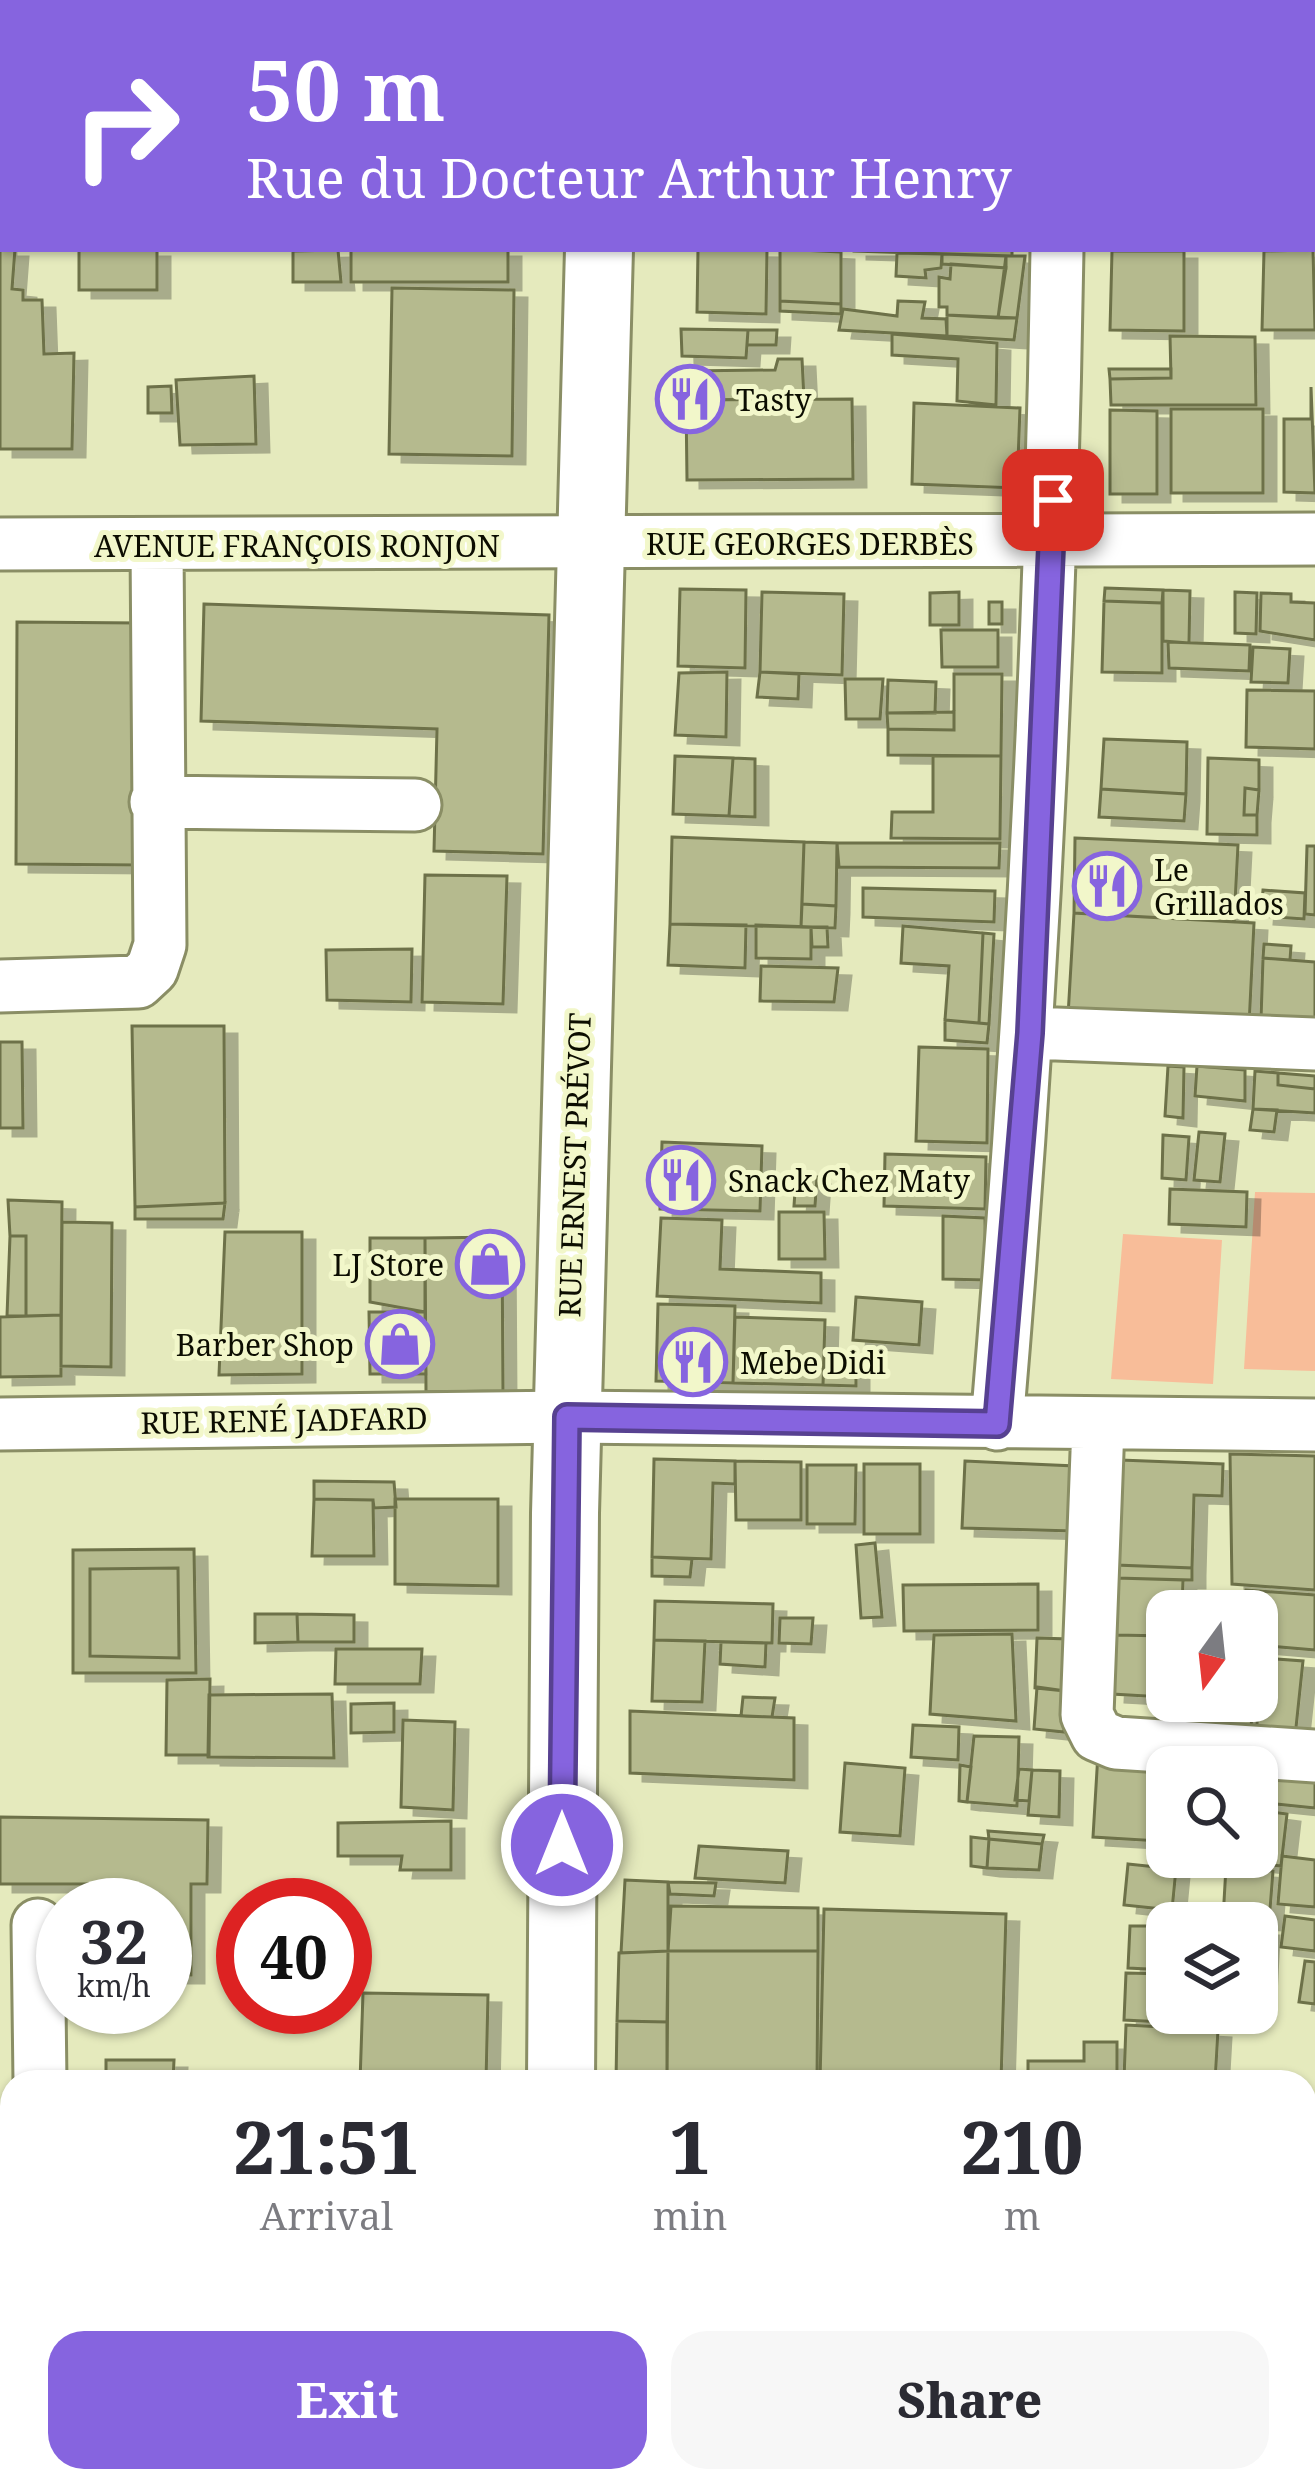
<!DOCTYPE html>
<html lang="en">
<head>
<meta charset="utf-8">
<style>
	:root { --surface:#fff; --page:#f7f7f7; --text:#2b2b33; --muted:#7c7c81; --accent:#8664df }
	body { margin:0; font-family:"Noto Serif",serif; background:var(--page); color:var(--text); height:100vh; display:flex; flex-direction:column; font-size:45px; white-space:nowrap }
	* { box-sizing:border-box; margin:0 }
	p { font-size:39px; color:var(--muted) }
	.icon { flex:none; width:66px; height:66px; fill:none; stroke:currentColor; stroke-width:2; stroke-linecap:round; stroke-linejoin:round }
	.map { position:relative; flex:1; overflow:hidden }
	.sheet { position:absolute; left:0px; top:2070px; width:1317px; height:423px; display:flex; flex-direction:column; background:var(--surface); border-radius:36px 36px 0 0; box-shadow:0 3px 9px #0004 }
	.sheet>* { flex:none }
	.hud { position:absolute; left:0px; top:0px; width:1317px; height:252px; box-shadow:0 3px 9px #0004; background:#8664df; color:#fff; overflow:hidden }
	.needle { width:78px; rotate:195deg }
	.buttons { position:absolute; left:1146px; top:1590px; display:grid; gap:24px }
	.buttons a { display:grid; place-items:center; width:132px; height:132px; border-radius:24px; background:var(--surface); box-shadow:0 3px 9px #0004; font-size:60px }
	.speed { position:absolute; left:36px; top:1878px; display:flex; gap:24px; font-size:60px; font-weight:700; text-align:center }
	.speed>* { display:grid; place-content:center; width:156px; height:156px; border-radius:50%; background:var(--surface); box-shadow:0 3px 9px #0004; line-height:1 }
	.speed small { font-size:30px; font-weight:400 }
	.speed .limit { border:18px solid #d22; background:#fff; color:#111 }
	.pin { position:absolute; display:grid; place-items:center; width:102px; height:102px; color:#fff; margin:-51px; border-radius:24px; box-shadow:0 6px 18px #0006 }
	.me { position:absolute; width:132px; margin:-66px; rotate:0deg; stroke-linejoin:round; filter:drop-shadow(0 0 9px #0008) }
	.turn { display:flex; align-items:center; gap:42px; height:252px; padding:0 48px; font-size:54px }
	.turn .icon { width:156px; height:156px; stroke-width:2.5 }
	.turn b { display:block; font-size:84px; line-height:102px }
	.eta { display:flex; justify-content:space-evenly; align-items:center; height:204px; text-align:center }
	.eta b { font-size:72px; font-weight:800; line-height:84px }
	.primary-button { display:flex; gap:24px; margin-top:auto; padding:24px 48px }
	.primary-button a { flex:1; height:138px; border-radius:36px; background:var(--accent); color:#fff; font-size:48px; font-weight:800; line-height:138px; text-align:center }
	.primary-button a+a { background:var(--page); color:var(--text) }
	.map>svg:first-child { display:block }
	.green { fill:#f8bd99 }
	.water { fill:#2cb898 }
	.building { fill:#b5ba8e; stroke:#6d7148; stroke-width:3; fill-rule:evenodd; filter:url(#shadow) }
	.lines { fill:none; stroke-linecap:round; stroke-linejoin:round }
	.street-casing { stroke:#8a8e65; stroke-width:57 }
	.secondary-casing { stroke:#8a8e65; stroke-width:72 }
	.street { stroke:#fff; stroke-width:51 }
	.secondary { stroke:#fff; stroke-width:66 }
	.route-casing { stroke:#574191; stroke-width:30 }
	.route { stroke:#8664df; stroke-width:21 }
	.labels { text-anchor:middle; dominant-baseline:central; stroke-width:10; stroke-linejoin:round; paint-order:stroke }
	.poi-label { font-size:30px; fill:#0c0d01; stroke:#f2f7ca; text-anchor:start }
	.street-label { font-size:30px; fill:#0c0d01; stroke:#f2f7ca }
</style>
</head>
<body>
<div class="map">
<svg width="1315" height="2491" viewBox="0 0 1315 2491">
	<defs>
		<filter id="shadow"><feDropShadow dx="13" dy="8" stdDeviation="0" flood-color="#0004"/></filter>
	</defs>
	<rect width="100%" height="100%" fill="#e5eabd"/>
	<path class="green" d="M 1255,1192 L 1315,1193 L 1315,1371 L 1244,1369 Z
		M 1123,1234 L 1222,1240 L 1213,1384 L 1111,1379 Z"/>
	<path class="water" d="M 1305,2417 L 1315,2417 L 1315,2491 L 0,2491 L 0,2422 L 12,2422 L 12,2481 L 1305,2481 Z"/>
	<path class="building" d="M 0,72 L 3,72 L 3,162 L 0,162 Z
		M 0,183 L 3,249 L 15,249 L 12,289 L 23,290 L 23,300 L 42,300 L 44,354 L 74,353 L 72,449 L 0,449 Z
		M 79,249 L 157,249 L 157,290 L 79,290 Z
		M 351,249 L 508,249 L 508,282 L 351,282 Z
		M 698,249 L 767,250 L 766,314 L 697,312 Z
		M 780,249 L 841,252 L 841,304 L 780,301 Z
		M 854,249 L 1012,249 L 1012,256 L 854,251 Z
		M 338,250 L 341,282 L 293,282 L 293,251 Z
		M 1313,250 L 1315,330 L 1262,330 L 1264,251 Z
		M 1112,251 L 1184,251 L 1184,331 L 1110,330 Z
		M 897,253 L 942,254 L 941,268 L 925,270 L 926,278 L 896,276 Z
		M 942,254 L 1006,256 L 1006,268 L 942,264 Z
		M 1006,256 L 1025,256 L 1017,318 L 998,318 Z
		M 951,264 L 1006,268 L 998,318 L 947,315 L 947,307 L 939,307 L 939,277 L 950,279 Z
		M 392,288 L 514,290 L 512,456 L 389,454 Z
		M 780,301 L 841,304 L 841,314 L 780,311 Z
		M 898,301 L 925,302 L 922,318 L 946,319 L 947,336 L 839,330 L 843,309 L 897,316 Z
		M 947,315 L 1017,318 L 1014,340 L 947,336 Z
		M 681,329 L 748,330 L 746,358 L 682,356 Z
		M 748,330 L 777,330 L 776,345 L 747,345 Z
		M 892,334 L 997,343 L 996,405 L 957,401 L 958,359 L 892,355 Z
		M 1170,336 L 1255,337 L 1256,405 L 1111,405 L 1110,379 L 1171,378 Z
		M 778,359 L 802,359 L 804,399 L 686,400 L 686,371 L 775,370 Z
		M 1109,369 L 1171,369 L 1171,378 L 1110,379 Z
		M 254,376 L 256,444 L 180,445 L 176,380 Z
		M 171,386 L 172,413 L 148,413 L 148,387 Z
		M 1311,387 L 1315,493 L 1284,492 L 1284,419 L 1311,419 Z
		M 852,399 L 853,479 L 687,480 L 686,400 Z
		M 914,403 L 1020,408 L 1017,488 L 912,484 Z
		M 1171,409 L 1263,409 L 1263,493 L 1171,493 Z
		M 1110,410 L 1157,411 L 1157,494 L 1110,494 Z
		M 1105,588 L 1163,590 L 1162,603 L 1104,601 Z
		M 680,589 L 746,590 L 745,668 L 678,666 Z
		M 1163,590 L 1190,591 L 1189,643 L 1163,641 Z
		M 762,592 L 844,594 L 842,675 L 760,672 Z
		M 959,592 L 959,625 L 930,625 L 930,593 Z
		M 1235,592 L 1257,593 L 1256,634 L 1235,633 Z
		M 1261,593 L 1291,594 L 1291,602 L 1315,603 L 1315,640 L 1260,631 Z
		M 1104,601 L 1162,603 L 1162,673 L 1102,672 Z
		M 989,602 L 1002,602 L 1002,624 L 989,624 Z
		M 204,604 L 549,615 L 543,854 L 434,851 L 437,729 L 201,721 Z
		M 17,622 L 139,623 L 138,865 L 16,864 Z
		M 941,630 L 998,630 L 998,667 L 942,667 Z
		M 1168,642 L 1250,645 L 1249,671 L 1169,668 Z
		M 1253,647 L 1290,649 L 1288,683 L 1251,682 Z
		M 727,672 L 726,737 L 675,735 L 679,673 Z
		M 760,672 L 799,674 L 798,699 L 757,697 Z
		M 954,674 L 1002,674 L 1001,756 L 888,755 L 888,729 L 954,730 Z
		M 845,679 L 883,679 L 880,719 L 846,719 Z
		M 888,680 L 936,682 L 935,713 L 887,713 Z
		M 1247,690 L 1315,691 L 1315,749 L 1246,747 Z
		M 954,712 L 954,730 L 888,729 L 887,713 Z
		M 1104,739 L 1187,742 L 1186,794 L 1101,789 Z
		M 675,756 L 733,758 L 729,816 L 673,814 Z
		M 933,756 L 1001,756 L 1000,839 L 891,838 L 892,812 L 933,812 Z
		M 733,758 L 755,759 L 755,817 L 729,816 Z
		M 1208,758 L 1259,760 L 1259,790 L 1245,788 L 1244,815 L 1257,815 L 1257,835 L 1207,834 Z
		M 1245,788 L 1259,790 L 1257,815 L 1244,815 Z
		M 1101,789 L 1186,794 L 1184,821 L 1099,817 Z
		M 672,837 L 804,842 L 801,927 L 670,924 Z
		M 1075,838 L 1238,845 L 1234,922 L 1074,913 Z
		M 804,842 L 837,843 L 836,906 L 802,904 Z
		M 837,843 L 1000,843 L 999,868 L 839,867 Z
		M 1307,846 L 1315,846 L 1315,915 L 1305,914 Z
		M 425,875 L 507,876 L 503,1004 L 422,1002 Z
		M 863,888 L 995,891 L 994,922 L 863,917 Z
		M 1263,890 L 1305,893 L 1304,919 L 1261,916 Z
		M 802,904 L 836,906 L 835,928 L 801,927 Z
		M 1074,913 L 1254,923 L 1249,1026 L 1068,1016 Z
		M 670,924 L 746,925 L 745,968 L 668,965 Z
		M 756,925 L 811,927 L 811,959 L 756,958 Z
		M 903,926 L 983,933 L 979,1023 L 945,1020 L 949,966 L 901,963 Z
		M 811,927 L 827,927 L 828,947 L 812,947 Z
		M 983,933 L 994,934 L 989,1024 L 979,1023 Z
		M 1264,944 L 1291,946 L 1290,960 L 1263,958 Z
		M 412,949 L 411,1002 L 327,1000 L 326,950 Z
		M 1263,958 L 1315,962 L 1315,1021 L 1261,1019 Z
		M 761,966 L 838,968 L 834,1002 L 760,1001 Z
		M 945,1020 L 989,1024 L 987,1043 L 945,1040 Z
		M 132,1026 L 224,1026 L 225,1203 L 135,1207 Z
		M 0,1042 L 22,1042 L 23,1128 L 0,1128 Z
		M 919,1047 L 988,1049 L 987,1143 L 916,1141 Z
		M 1168,1066 L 1184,1067 L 1183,1118 L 1165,1116 Z
		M 1197,1066 L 1245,1070 L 1245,1101 L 1195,1096 Z
		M 1255,1071 L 1278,1073 L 1278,1085 L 1315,1089 L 1315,1113 L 1253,1109 Z
		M 1278,1073 L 1315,1076 L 1315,1089 L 1278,1085 Z
		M 1253,1109 L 1277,1110 L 1274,1132 L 1250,1130 Z
		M 1199,1132 L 1225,1134 L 1220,1182 L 1194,1180 Z
		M 1163,1135 L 1189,1137 L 1186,1180 L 1162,1178 Z
		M 662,1142 L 762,1146 L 760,1211 L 660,1209 Z
		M 885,1154 L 986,1157 L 985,1209 L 884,1206 Z
		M 796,1176 L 817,1177 L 815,1206 L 794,1206 Z
		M 1170,1189 L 1247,1192 L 1246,1227 L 1169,1224 Z
		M 8,1200 L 62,1202 L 61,1315 L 26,1316 L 26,1236 L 10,1236 Z
		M 225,1203 L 223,1219 L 135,1219 L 135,1207 Z
		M 779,1212 L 824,1212 L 825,1259 L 779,1259 Z
		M 943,1216 L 985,1218 L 986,1280 L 943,1279 Z
		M 661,1218 L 722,1220 L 720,1269 L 821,1273 L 821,1303 L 657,1296 Z
		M 62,1222 L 112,1223 L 111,1367 L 61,1366 Z
		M 225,1232 L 302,1232 L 302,1374 L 219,1375 Z
		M 10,1236 L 26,1236 L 26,1316 L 7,1316 Z
		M 502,1237 L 503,1391 L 426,1392 L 425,1238 Z
		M 370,1238 L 425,1238 L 425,1312 L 370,1302 Z
		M 856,1297 L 922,1302 L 919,1345 L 853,1340 Z
		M 658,1304 L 735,1306 L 733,1383 L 656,1381 Z
		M 369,1312 L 425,1312 L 426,1374 L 370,1374 Z
		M 61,1315 L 61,1376 L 0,1377 L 0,1317 Z
		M 735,1317 L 825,1320 L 823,1385 L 733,1383 Z
		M 824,1353 L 856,1353 L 856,1386 L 823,1385 Z
		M 1230,1454 L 1315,1456 L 1315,1590 L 1232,1584 Z
		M 654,1459 L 735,1461 L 735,1484 L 713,1483 L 711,1559 L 652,1557 Z
		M 1120,1460 L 1223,1464 L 1222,1496 L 1194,1495 L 1192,1568 L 1116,1565 Z
		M 735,1461 L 801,1462 L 801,1520 L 736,1520 Z
		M 965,1461 L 1075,1466 L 1073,1531 L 962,1528 Z
		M 864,1464 L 920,1464 L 920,1534 L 864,1534 Z
		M 807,1465 L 856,1465 L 855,1524 L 807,1524 Z
		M 314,1481 L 394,1482 L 396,1507 L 374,1508 L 373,1500 L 314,1499 Z
		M 314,1499 L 373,1500 L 374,1556 L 312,1556 Z
		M 395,1499 L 498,1499 L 498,1586 L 395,1584 Z
		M 875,1543 L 882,1617 L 861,1618 L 856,1545 Z
		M 194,1549 L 196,1673 L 73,1673 L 73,1550 ZM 178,1568 L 179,1658 L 90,1656 L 90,1569 Z
		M 652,1557 L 692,1559 L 690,1577 L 652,1576 Z
		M 1116,1565 L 1192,1568 L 1192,1580 L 1116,1578 Z
		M 178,1568 L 179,1658 L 90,1656 L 90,1569 Z
		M 1116,1578 L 1183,1580 L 1182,1611 L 1167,1611 L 1167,1636 L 1115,1635 Z
		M 1038,1584 L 1038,1630 L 904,1631 L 903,1585 Z
		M 1246,1590 L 1315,1595 L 1315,1650 L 1257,1645 L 1257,1611 L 1245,1611 Z
		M 655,1601 L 773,1604 L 772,1643 L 654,1640 Z
		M 255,1614 L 297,1614 L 298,1642 L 255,1643 Z
		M 297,1614 L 354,1615 L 354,1642 L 298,1642 Z
		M 780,1618 L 813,1618 L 811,1644 L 779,1643 Z
		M 1012,1634 L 1016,1721 L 930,1714 L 934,1635 Z
		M 1115,1635 L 1167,1636 L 1163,1697 L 1112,1694 Z
		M 1037,1638 L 1069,1639 L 1066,1691 L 1035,1688 Z
		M 654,1640 L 705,1641 L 702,1702 L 652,1701 Z
		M 721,1642 L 766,1643 L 765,1667 L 720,1664 Z
		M 336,1649 L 422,1649 L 420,1684 L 335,1684 Z
		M 1263,1658 L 1303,1661 L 1295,1737 L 1256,1734 Z
		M 210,1679 L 209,1755 L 166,1755 L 167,1680 Z
		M 1037,1687 L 1066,1691 L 1064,1732 L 1034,1729 Z
		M 332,1694 L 334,1758 L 208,1757 L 209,1695 Z
		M 743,1697 L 775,1698 L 772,1717 L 741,1716 Z
		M 1229,1701 L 1254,1701 L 1250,1734 L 1226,1732 Z
		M 394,1703 L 394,1732 L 351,1733 L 351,1704 Z
		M 1179,1703 L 1223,1708 L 1220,1733 L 1176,1727 Z
		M 630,1711 L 794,1718 L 794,1780 L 630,1773 Z
		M 403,1720 L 455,1722 L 453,1810 L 401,1807 Z
		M 913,1725 L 959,1727 L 958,1760 L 911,1757 Z
		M 974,1736 L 1019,1737 L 1017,1806 L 967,1802 Z
		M 1098,1753 L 1166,1758 L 1159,1841 L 1093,1837 Z
		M 845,1763 L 905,1768 L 900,1836 L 840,1832 Z
		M 960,1765 L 971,1767 L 967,1802 L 959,1801 Z
		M 1257,1767 L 1315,1772 L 1315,1808 L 1257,1802 Z
		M 1019,1769 L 1032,1770 L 1029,1801 L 1015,1800 Z
		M 1032,1770 L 1060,1771 L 1059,1817 L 1028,1815 Z
		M 1257,1810 L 1287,1814 L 1281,1866 L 1237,1861 L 1257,1857 Z
		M 0,1817 L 208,1820 L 207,1884 L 191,1884 L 191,1975 L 165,1975 L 165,1905 L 118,1905 L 118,1884 L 0,1884 Z
		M 451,1821 L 451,1870 L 400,1870 L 402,1856 L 338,1856 L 338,1823 Z
		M 988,1831 L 1044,1835 L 1042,1844 L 989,1839 Z
		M 971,1837 L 989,1839 L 987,1868 L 971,1866 Z
		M 989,1839 L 1042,1844 L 1039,1870 L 987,1868 Z
		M 699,1846 L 788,1851 L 785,1883 L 695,1878 Z
		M 1282,1856 L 1315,1860 L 1315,1907 L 1278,1904 Z
		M 1169,1857 L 1229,1857 L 1229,1864 Z
		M 1128,1864 L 1176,1869 L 1172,1910 L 1124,1905 Z
		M 1226,1867 L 1273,1871 L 1269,1922 L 1223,1919 Z
		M 625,1880 L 668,1882 L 668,1951 L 621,1953 Z
		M 668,1882 L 716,1883 L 714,1896 L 670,1894 Z
		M 671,1906 L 818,1908 L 818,1951 L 668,1951 Z
		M 824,1909 L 1006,1914 L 1001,2082 L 820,2082 Z
		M 1285,1916 L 1315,1920 L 1315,1951 L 1281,1947 Z
		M 1130,1926 L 1167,1926 L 1167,1970 L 1128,1968 Z
		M 1257,1928 L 1266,1928 L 1262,2008 L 1257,2008 Z
		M 668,1951 L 667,2022 L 617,2021 L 619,1953 Z
		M 668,1951 L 818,1951 L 817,2082 L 667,2082 Z
		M 1305,1961 L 1315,1962 L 1315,2004 L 1299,2002 Z
		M 1126,1973 L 1166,1974 L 1163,2022 L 1124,2020 Z
		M 363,1993 L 488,1995 L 486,2082 L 360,2082 Z
		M 617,2021 L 667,2022 L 667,2082 L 616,2082 Z
		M 1126,2025 L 1218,2030 L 1215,2082 L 1124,2079 Z
		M 1084,2042 L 1117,2042 L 1117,2082 L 1028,2082 L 1028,2061 L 1084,2061 Z
		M 106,2060 L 174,2060 L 173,2082 L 106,2082 Z
		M 12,2273 L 12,2295 L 0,2295 L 0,2274 Z"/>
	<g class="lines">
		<g class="street-casing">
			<path id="street" d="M 226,0 L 226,3
				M 1060,3 L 1060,0
				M 0,19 L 3,19
				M 0,544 L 1315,539
				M 156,802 L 415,805
				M 0,986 L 138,982 L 152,969 L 160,945 L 157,545
				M 1030,1033 L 1315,1044
				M 0,1424 L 567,1417 L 1315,1425
				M 997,1424 C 1030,1033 1051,642 1057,249
				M 1098,1426 L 1087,1715 L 1097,1735 L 1116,1743 L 1315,1756
				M 38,1925 L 40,2082
				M 1305,2295 L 1315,2295"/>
		</g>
		<g class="secondary-casing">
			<path id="secondary" d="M 608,3 L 608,0
				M 561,2082 L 565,1513 L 599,249
				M 0,2328 L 12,2328
				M 556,2491 L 556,2481"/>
		</g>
		<use href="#street" class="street"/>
		<use href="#secondary" class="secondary"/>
	</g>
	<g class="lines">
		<g class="route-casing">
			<path id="route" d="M 562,1845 L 567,1417 L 997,1424 L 1030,1033 L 1053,500"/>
		</g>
		<use href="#route" class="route"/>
	</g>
	<defs>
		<g id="restaurant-ring" transform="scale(3.45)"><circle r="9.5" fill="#f2f7ca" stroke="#8664df" stroke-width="1.5"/><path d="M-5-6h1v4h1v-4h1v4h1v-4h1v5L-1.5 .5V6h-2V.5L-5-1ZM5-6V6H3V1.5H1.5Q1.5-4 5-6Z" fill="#8664df"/></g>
		<g id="shop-ring" transform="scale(3.45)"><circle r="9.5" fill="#f2f7ca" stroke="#8664df" stroke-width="1.5"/><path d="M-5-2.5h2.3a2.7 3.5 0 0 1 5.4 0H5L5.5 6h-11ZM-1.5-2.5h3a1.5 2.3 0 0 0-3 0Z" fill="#8664df"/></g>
	</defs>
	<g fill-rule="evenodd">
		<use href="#restaurant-ring" x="690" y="399"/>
		<use href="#restaurant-ring" x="1107" y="886"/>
		<use href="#restaurant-ring" x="681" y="1180"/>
		<use href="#shop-ring" x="490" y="1264"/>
		<use href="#shop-ring" x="400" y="1344"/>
		<use href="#restaurant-ring" x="693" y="1362"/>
	</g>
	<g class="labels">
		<g class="poi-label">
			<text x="736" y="399">Tasty</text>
			<text x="1154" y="869">Le<tspan x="1154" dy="34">Grillados</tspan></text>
			<text x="728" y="1180">Snack Chez Maty</text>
			<text x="444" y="1264" text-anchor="end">LJ Store</text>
			<text x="354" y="1344" text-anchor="end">Barber Shop</text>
			<text x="740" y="1362">Mebe Didi</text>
		</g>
		<g class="street-label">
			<text x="810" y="543">RUE GEORGES DERBÈS</text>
			<text x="297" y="545">AVENUE FRANÇOIS RONJON</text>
			<text transform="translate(574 1165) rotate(-88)">RUE ERNEST PRÉVOT</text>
			<text transform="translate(284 1420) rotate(-1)">RUE RENÉ JADFARD</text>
		</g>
	</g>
</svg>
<div class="buttons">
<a><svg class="needle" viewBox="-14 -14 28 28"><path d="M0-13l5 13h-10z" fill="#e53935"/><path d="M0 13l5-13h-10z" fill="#7c7c81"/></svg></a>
<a><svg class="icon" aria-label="search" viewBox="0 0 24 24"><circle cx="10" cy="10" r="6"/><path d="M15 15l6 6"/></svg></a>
<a><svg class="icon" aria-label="layers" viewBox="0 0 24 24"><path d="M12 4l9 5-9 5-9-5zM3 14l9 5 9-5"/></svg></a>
</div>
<div class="speed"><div>32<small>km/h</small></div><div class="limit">40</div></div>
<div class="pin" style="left:1053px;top:500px;background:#d93025"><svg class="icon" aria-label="arrive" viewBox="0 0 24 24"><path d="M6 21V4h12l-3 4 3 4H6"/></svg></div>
<svg class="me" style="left:562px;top:1845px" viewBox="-20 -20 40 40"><circle r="17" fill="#8664df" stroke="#fff" stroke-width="3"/><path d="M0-11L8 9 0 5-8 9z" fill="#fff"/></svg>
<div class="hud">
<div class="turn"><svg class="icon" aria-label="right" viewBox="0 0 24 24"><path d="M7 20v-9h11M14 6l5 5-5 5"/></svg><div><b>50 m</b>Rue du Docteur Arthur Henry</div></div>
</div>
<section class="sheet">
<div class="eta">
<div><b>21:51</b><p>Arrival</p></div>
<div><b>1</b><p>min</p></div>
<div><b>210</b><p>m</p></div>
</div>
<div class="primary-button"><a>Exit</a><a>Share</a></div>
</section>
</div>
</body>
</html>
